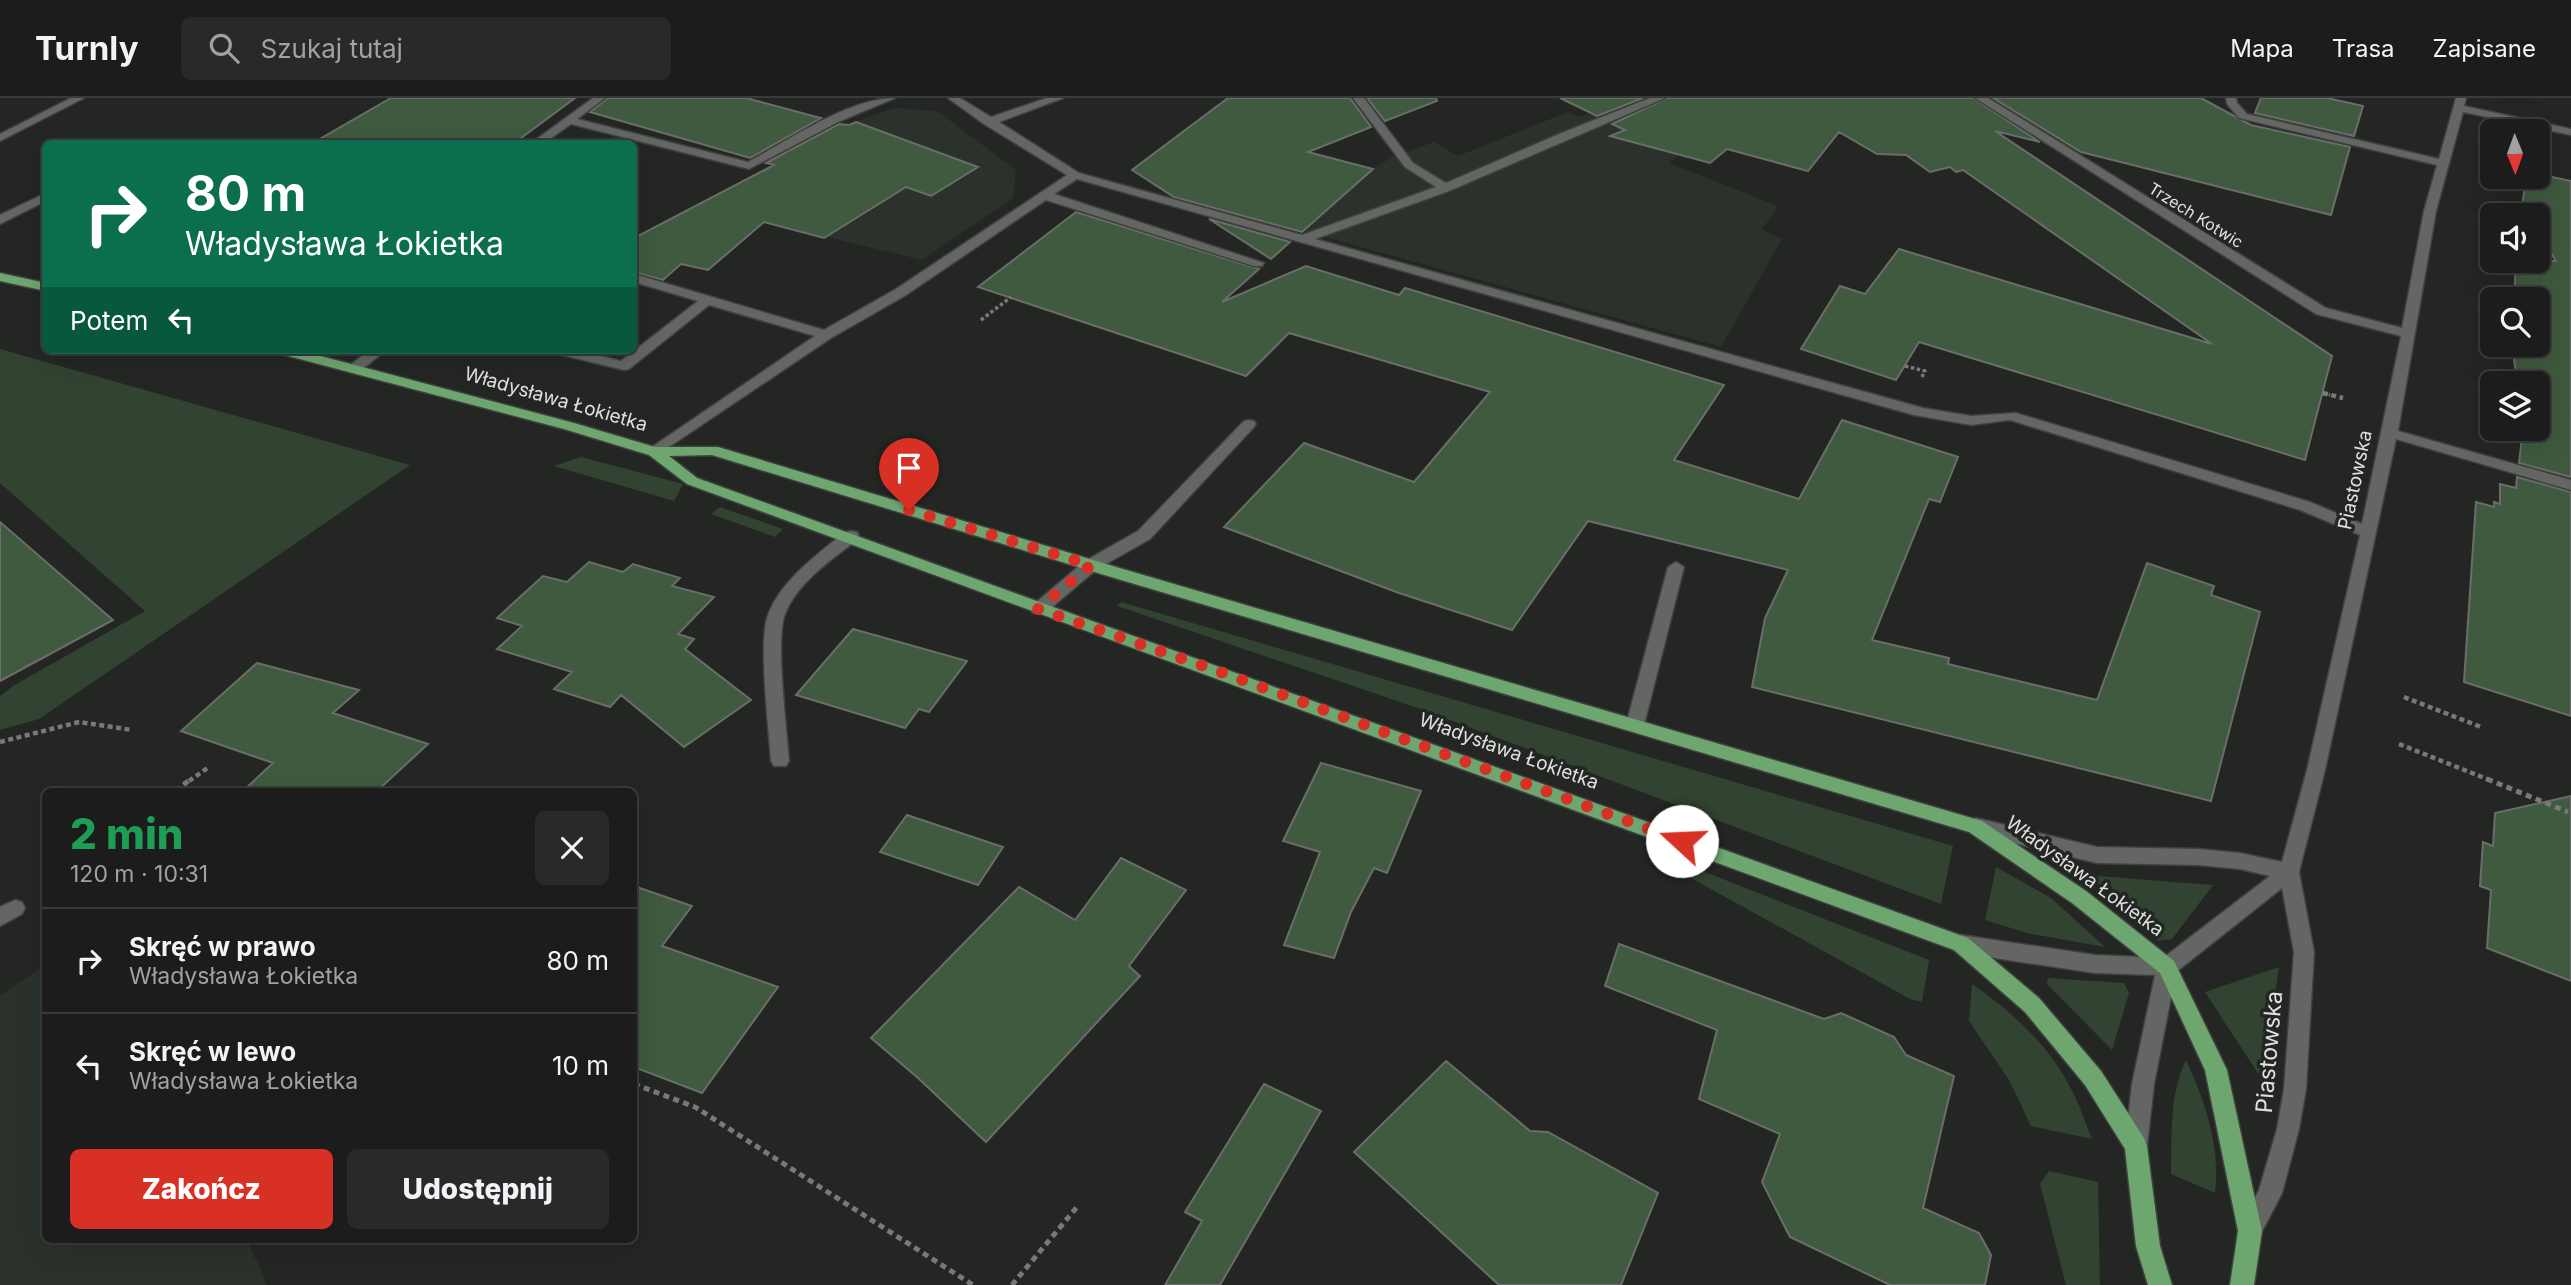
<!DOCTYPE html>
<html lang="pl">
<head>
<meta charset="utf-8">
<style>
	:root { --surface:#1b1c1b; --page:#282928; --text:#f1f3f6; --muted:#a0a1a3; --line:#393a3a; --accent:#d93025 }
	body { margin:0; font-family:Inter,sans-serif; background:var(--page); color:var(--text); height:100vh; display:flex; flex-direction:column; font-size:26px; white-space:nowrap }
	* { box-sizing:border-box; margin:0 }
	p { font-size:23px; color:var(--muted) }
	.icon { flex:none; width:38px; height:38px; fill:none; stroke:currentColor; stroke-width:2; stroke-linecap:round; stroke-linejoin:round }
	.map { position:relative; flex:1; overflow:hidden }
	.details { position:absolute; left:42px; top:690px; width:595px; height:455px; display:flex; flex-direction:column; background:var(--surface); border-radius:10px; box-shadow:0 7px 28px #0002,0 0 0 2px var(--line) }
	.details>* { flex:none }
	.guide { position:absolute; left:42px; top:42px; width:595px; height:214px; border-radius:10px; box-shadow:0 7px 28px #0002,0 0 0 2px var(--line); background:#0b6e4f; color:#fff; overflow:hidden }
	.needle { width:46px; rotate:179deg }
	.tools { position:absolute; left:2480px; top:21px; display:grid; gap:14px }
	.tools a { display:grid; place-items:center; width:70px; height:70px; border-radius:10px; background:var(--surface); box-shadow:0 7px 28px #0002,0 0 0 2px var(--line); font-size:35px }
	.pin { position:absolute; display:grid; place-items:center; width:60px; height:60px; color:#fff; margin:-72px -30px; border-radius:50% 50% 50% 0; rotate:-45deg; box-shadow:0 0 7px #0007 }
	.pin .icon { rotate:45deg }
	.me { position:absolute; width:77px; margin:-38px; rotate:290deg; stroke-linejoin:round; filter:drop-shadow(0 0 5px #0008) }
	.turn { display:flex; align-items:center; gap:24px; height:147px; padding:0 28px; font-size:32px }
	.turn .icon { width:91px; height:91px; stroke-width:2.5 }
	.turn b { display:block; font-size:49px; line-height:60px }
	.then { display:flex; align-items:center; height:66px; padding:0 28px; background:#0003; gap:14px; font-size:26px }
	.round { display:grid; place-items:center; flex:none; width:74px; height:74px; border-radius:10px; background:var(--page) }
	.overview { display:flex; align-items:center; justify-content:space-between; height:119px; padding:0 28px }
	h1 { font-size:42px; font-weight:800; line-height:52px; color:#1e9e55 }
	.button { display:flex; gap:14px; margin-top:auto; padding:14px 28px }
	.button a { flex:1; height:80px; border-radius:10px; background:var(--accent); color:#fff; font-size:28px; font-weight:800; line-height:80px; text-align:center }
	.button a+a { background:var(--page); color:var(--text) }
	ul { padding:0; list-style:none }
	li { display:flex; align-items:center; gap:21px; height:105px; padding:0 28px; border-top:2px solid var(--line) }
	li div { flex:1 }
	li b { display:block; font-size:26px }
	li em { font-style:normal }
	header { display:flex; align-items:center; gap:42px; box-sizing:border-box; height:98px; padding:0 35px; background:var(--surface); border-bottom:2px solid var(--line) }
	header strong { font-size:33px }
	nav { display:flex; gap:38px; margin-inline-start:auto; font-size:24px }
	.search { width:490px; height:63px; background:var(--page); display:flex; align-items:center; gap:18px; box-sizing:border-box; padding:0 24px; border-radius:10px; color:var(--muted); font-size:26px }
	.map>svg:first-child { display:block }
	.built { fill:#2b322b }
	.green { fill:#324332 }
	.building { fill:#3f5a3f; stroke:#6b6d6b; stroke-width:2 }
	.lines { fill:none; stroke-linecap:round; stroke-linejoin:round }
	.minor-casing { stroke:#3f413f; stroke-width:3 }
	.major-casing { stroke:#3f413f; stroke-width:3 }
	.path-far2 { stroke:#787a78; stroke-width:3.5; stroke-dasharray:3.5 2.5; stroke-linecap:butt }
	.path-far1 { stroke:#787a78; stroke-width:4.5; stroke-dasharray:5 3.5; stroke-linecap:butt }
	.path { stroke:#787a78; stroke-width:5; stroke-dasharray:6 4.5; stroke-linecap:butt }
	.minor { fill:#636663; fill-rule:evenodd }
	.major { fill:#6ea670; fill-rule:evenodd }
	.route { stroke:#d93025; stroke-width:12; stroke-dasharray:0 21.6 }
	.labels { text-anchor:middle; dominant-baseline:central; stroke-width:7; stroke-linejoin:round; paint-order:stroke }
	.far-street-label { font-size:16px; fill:#dfe0df; stroke:#242624 }
	.street-label { font-size:19px; fill:#dfe0df; stroke:#242624 }
	.near-street-label { font-size:23px; fill:#dfe0df; stroke:#242624 }
</style>
</head>
<body>
<header>
<strong>Turnly</strong>
<div class="search"><svg class="icon" aria-label="search" viewBox="0 0 24 24"><circle cx="10" cy="10" r="6"/><path d="M15 15l6 6"/></svg>Szukaj tutaj</div>
<nav><a>Mapa</a><a>Trasa</a><a>Zapisane</a></nav>
</header>
<div class="map">
<svg width="2571" height="1187" viewBox="0 0 2571 1187">
	<rect width="100%" height="100%" fill="#242624"/>
	<path class="built" d="M 1625,0 L 1736,0 L 1693,46 L 1669,65 L 1778,108 L 1762,132 L 1782,141 L 1721,249 L 1296,131 L 1317,121 L 1373,71 L 1392,59 L 1434,44 L 1458,58 L 1568,14 L 1579,19 Z
		M 894,10 L 937,13 L 1016,72 L 1013,100 L 922,162 L 697,107 L 856,24 Z
		M 45,867 L 46,1141 L 247,1141 L 267,1187 L 0,1187 L 0,898 Z"/>
	<path class="green" d="M 0,251 L 410,367 L 39,621 L 0,632 L 0,598 L 13,588 L 145,513 L 0,385 Z
		M 581,359 L 683,386 L 674,403 L 554,368 Z
		M 720,409 L 783,431 L 775,439 L 711,416 Z
		M 1121,504 L 1953,748 L 1941,806 L 1415,609 L 1117,508 Z
		M 1667,759 L 1929,862 L 1922,904 L 1910,901 L 1662,764 Z
		M 1996,769 L 2051,800 L 2105,849 L 2027,835 L 1985,822 Z
		M 2085,777 L 2213,787 L 2172,841 L 2157,843 Z
		M 2279,869 L 2263,983 L 2205,894 Z
		M 2048,880 L 2124,885 L 2129,895 L 2112,952 L 2047,886 Z
		M 1972,886 C 2011,913 2050,948 2071,991 C 2080,1007 2085,1024 2092,1041 L 2031,1028 L 2009,982 L 1969,923 Z
		M 2186,962 C 2205,1003 2221,1049 2215,1095 L 2171,1076 C 2172,1038 2169,997 2186,962 Z
		M 2049,1073 L 2098,1084 L 2100,1187 L 2066,1187 L 2040,1086 Z"/>
	<path class="building" d="M 391,0 L 575,0 L 513,46 L 311,46 Z
		M 608,0 L 746,0 L 821,20 L 750,60 L 590,14 Z
		M 1228,0 L 1350,0 L 1371,29 L 1308,54 L 1373,71 L 1302,134 L 1174,99 L 1132,72 Z
		M 1367,0 L 1436,0 L 1437,3 L 1385,23 Z
		M 1560,0 L 1643,0 L 1597,18 Z
		M 1667,0 L 1973,0 L 2040,44 L 1995,33 L 2332,258 L 2305,362 L 1919,244 L 1896,282 L 1801,251 L 1840,188 L 1865,196 L 1899,151 L 2212,246 L 1963,72 L 1956,74 L 1950,69 L 1930,74 L 1906,57 L 1877,56 L 1839,34 L 1808,73 L 1727,51 L 1710,65 L 1610,38 L 1625,32 L 1612,26 Z
		M 1993,0 L 2201,0 L 2251,27 L 2350,49 L 2331,117 L 2081,54 Z
		M 2261,0 L 2327,0 L 2363,8 L 2354,38 L 2255,15 Z
		M 856,24 L 978,69 L 931,98 L 906,89 L 824,140 L 764,124 L 708,172 L 681,166 L 663,182 L 634,174 L 634,140 L 774,67 L 766,65 L 839,26 L 849,27 Z
		M 2538,76 L 2571,83 L 2571,379 L 2519,365 L 2523,331 L 2538,331 L 2538,285 L 2517,282 L 2512,247 L 2538,247 L 2538,201 L 2514,201 L 2516,163 L 2556,163 L 2538,134 L 2538,117 L 2526,117 L 2522,110 L 2526,79 L 2538,79 Z
		M 1076,114 L 1259,171 L 1222,204 L 1306,168 L 1399,197 L 1405,190 L 1724,287 L 1674,362 L 1799,401 L 1842,322 L 1958,359 L 1940,404 L 1929,401 L 1872,542 L 1949,560 L 1948,566 L 2097,602 L 2147,465 L 2214,488 L 2211,497 L 2260,514 L 2211,703 L 1752,589 L 1765,520 L 1788,472 L 1588,423 L 1512,532 L 1399,495 L 1224,429 L 1304,345 L 1414,384 L 1490,294 L 1289,235 L 1246,278 L 978,189 Z
		M 1209,121 L 1290,144 L 1271,161 Z
		M 2517,379 L 2571,394 L 2571,618 L 2464,584 L 2476,404 L 2494,409 L 2494,404 L 2500,406 L 2500,386 L 2516,390 Z
		M 0,424 L 113,522 L 0,583 Z
		M 589,464 L 623,474 L 633,466 L 680,480 L 672,488 L 714,499 L 678,536 L 694,541 L 685,551 L 751,602 L 684,649 L 621,597 L 610,609 L 554,591 L 572,574 L 497,551 L 522,528 L 497,520 L 543,478 L 567,484 Z
		M 853,531 L 967,563 L 929,614 L 919,611 L 905,630 L 796,597 Z
		M 257,565 L 359,592 L 333,615 L 428,646 L 377,693 L 243,693 L 273,665 L 181,633 Z
		M 1321,665 L 1421,693 L 1387,775 L 1374,770 L 1351,814 L 1334,860 L 1284,847 L 1320,754 L 1283,743 Z
		M 2571,698 L 2571,883 L 2487,850 L 2491,792 L 2480,788 L 2483,744 L 2493,748 L 2495,715 Z
		M 907,717 L 1003,749 L 978,787 L 880,754 Z
		M 1121,760 L 1186,792 L 1129,868 L 1140,878 L 986,1044 L 918,980 L 871,940 L 1019,789 L 1075,822 Z
		M 634,788 L 692,808 L 662,848 L 778,889 L 702,995 L 634,969 Z
		M 1619,846 L 1824,921 L 1841,915 L 1894,939 L 1906,957 L 1954,978 L 1923,1110 L 1979,1135 L 1991,1157 L 1985,1187 L 1890,1187 L 1790,1139 L 1762,1084 L 1780,1036 L 1699,1001 L 1717,932 L 1605,888 Z
		M 1446,963 L 1530,1033 L 1548,1034 L 1658,1095 L 1621,1187 L 1499,1187 L 1354,1054 Z
		M 1264,986 L 1321,1013 L 1220,1187 L 1165,1187 L 1202,1123 L 1185,1114 Z"/>
	<g class="lines">
		<g class="minor-casing">
			<path id="minor" d="M 71,0 L 84,0 L 0,43 L 0,36 Z
				M 593,0 L 605,0 L 577,21 L 748,64 C 789,42 849,0 895,0 L 838,24 L 749,71 L 571,26 L 543,46 L 530,46 Z
				M 948,0 L 960,0 L 991,19 L 1047,0 L 1063,0 L 999,24 L 1079,75 L 1302,137 L 1436,89 L 1405,69 L 1353,0 L 1364,0 L 1413,65 L 1446,85 L 1559,36 L 1650,0 L 1665,0 L 1449,93 L 1315,141 L 1923,310 L 1971,318 L 2016,315 L 2310,404 L 2362,426 L 2401,238 L 2316,216 L 1975,0 L 1988,0 L 2326,210 L 2402,230 L 2424,113 L 2437,67 L 2239,20 L 2227,6 L 2226,0 L 2236,0 L 2237,5 L 2247,16 L 2439,61 L 2456,0 L 2466,0 L 2464,8 L 2571,31 L 2571,37 L 2463,14 L 2436,113 L 2398,333 L 2571,382 L 2571,392 L 2396,341 L 2325,672 L 2299,774 L 2314,854 L 2306,991 L 2299,1031 L 2282,1095 L 2258,1141 L 2250,1145 L 2242,1141 L 2238,1133 L 2259,1092 L 2277,1031 L 2284,991 L 2294,854 L 2282,790 L 2176,874 L 2154,986 L 2147,1048 L 2144,1056 L 2136,1059 L 2128,1056 L 2125,1048 L 2132,986 L 2155,877 L 2095,875 L 1961,855 L 1954,852 L 1951,846 L 1954,840 L 1961,837 L 2095,857 L 2163,860 L 2270,778 L 2240,771 L 2198,767 L 2097,765 L 1976,736 L 1969,733 L 1966,728 L 1969,723 L 1976,720 L 2097,749 L 2198,751 L 2240,755 L 2282,764 L 2307,672 L 2360,437 L 2300,412 L 2010,322 L 1971,327 L 1914,317 L 1077,81 L 1054,96 L 1264,165 L 1262,168 L 1254,168 L 1046,102 L 906,197 L 831,240 L 654,359 L 647,354 L 649,351 L 815,238 L 709,207 L 629,271 L 624,272 L 558,256 L 551,252 L 575,252 L 621,263 L 698,203 L 634,184 L 634,176 L 824,232 L 896,191 L 1067,77 L 984,26 Z
				M 46,95 L 46,103 L 0,126 L 0,117 Z
				M 370,252 L 386,252 L 360,273 L 350,273 L 350,267 Z
				M 1249,322 L 1254,323 L 1256,326 L 1254,329 L 1150,441 L 1097,471 L 1045,515 L 1033,515 L 1031,511 L 1033,507 L 1085,463 L 1138,433 L 1244,323 Z
				M 851,433 L 857,434 L 859,438 L 857,442 C 832,461 797,485 785,516 C 775,540 787,633 789,663 L 786,668 L 774,668 L 771,663 C 769,632 758,542 768,517 C 781,482 818,456 845,434 Z
				M 1676,464 L 1684,469 L 1644,627 L 1641,632 L 1629,632 L 1626,627 L 1668,469 Z
				M 15,802 L 22,804 L 25,810 L 22,816 L 0,828 L 0,809 Z"/>
		</g>
		<g class="major-casing">
			<path id="major" d="M 0,175 L 46,185 L 46,193 L 0,183 Z
				M 275,252 L 298,252 L 574,325 L 655,349 L 718,349 L 1123,471 L 1982,723 L 2086,793 L 2174,863 L 2227,972 L 2262,1133 L 2254,1187 L 2230,1187 L 2238,1133 L 2205,972 L 2160,875 L 2072,805 L 1969,734 L 1111,479 L 712,357 L 669,358 L 697,380 L 1968,840 L 2039,900 L 2101,973 L 2144,1040 L 2147,1048 L 2160,1148 L 2172,1187 L 2148,1187 L 2136,1148 L 2125,1051 L 2085,987 L 2025,914 L 1954,852 L 687,386 L 649,357 L 564,331 L 277,255 Z"/>
		</g>
		<path class="path-far2" d="M 981,222 L 1011,199
			M 1905,268 L 1925,273 L 1922,279
			M 2323,295 L 2330,297"/>
		<path class="path-far1" d="M 2323,295 L 2343,300
			M 2404,599 L 2481,629
			M 0,644 L 79,624 L 132,632
			M 2399,646 L 2492,683
			M 189,683 L 209,669"/>
		<path class="path" d="M 2487,681 L 2568,714
			M 175,693 L 191,681
			M 634,986 L 695,1009 L 973,1187
			M 1012,1187 L 1077,1109"/>
		<use href="#minor" class="minor"/>
		<use href="#major" class="major"/>
	</g>
	<g class="lines">
		<path class="route" d="M 909,412 L 1091,467 L 1038,511 L 1204,568 L 1682,743"/>
	</g>
	<g class="labels">
		<g class="far-street-label">
			<text transform="translate(2196 117) rotate(32)">Trzech Kotwic</text>
		</g>
		<g class="street-label">
			<text transform="translate(556 301) rotate(16)">Władysława Łokietka</text>
			<text transform="translate(2355 382) rotate(-78)">Piastowska</text>
			<text transform="translate(1509 653) rotate(20)">Władysława Łokietka</text>
			<text transform="translate(2085 778) rotate(36)">Władysława Łokietka</text>
		</g>
		<g class="near-street-label">
			<text transform="translate(2269 954) rotate(-85)">Piastowska</text>
		</g>
	</g>
</svg>
<div class="tools">
<a><svg class="needle" viewBox="-14 -14 28 28"><path d="M0-13l5 13h-10z" fill="#e53935"/><path d="M0 13l5-13h-10z" fill="#a0a1a3"/></svg></a>
<a><svg class="icon" aria-label="sound" viewBox="0 0 24 24"><path d="M4 9h4l5-4v14l-5-4H4zM17 9q2 3 0 6"/></svg></a>
<a><svg class="icon" aria-label="search" viewBox="0 0 24 24"><circle cx="10" cy="10" r="6"/><path d="M15 15l6 6"/></svg></a>
<a><svg class="icon" aria-label="layers" viewBox="0 0 24 24"><path d="M12 4l9 5-9 5-9-5zM3 14l9 5 9-5"/></svg></a>
</div>
<div class="pin" style="left:909px;top:412px;background:#d93025"><svg class="icon" aria-label="arrive" viewBox="0 0 24 24"><path d="M6 21V4h12l-3 4 3 4H6"/></svg></div>
<svg class="me" style="left:1682px;top:743px" viewBox="-20 -20 40 40"><circle r="19" fill="#fff"/><path d="M0-13L10 11 0 6-10 11z" fill="#d93025"/></svg>
<div class="guide">
<div class="turn"><svg class="icon" aria-label="right" viewBox="0 0 24 24"><path d="M7 20v-9h11M14 6l5 5-5 5"/></svg><div><b>80 m</b>Władysława Łokietka</div></div>
<div class="then">Potem<svg class="icon" aria-label="left" viewBox="0 0 24 24"><path d="M17 20v-9H6M10 6l-5 5 5 5"/></svg></div>
</div>
<section class="details">
<div class="overview"><div><h1>2 min</h1><p>120 m · 10:31</p></div><a class="round"><svg class="icon" aria-label="close" viewBox="0 0 24 24"><path d="M6 6l12 12M18 6L6 18"/></svg></a></div>
<ul>
<li><svg class="icon" aria-label="right" viewBox="0 0 24 24"><path d="M7 20v-9h11M14 6l5 5-5 5"/></svg><div><b>Skręć w prawo</b><p>Władysława Łokietka</p></div><em>80 m</em></li>
<li><svg class="icon" aria-label="left" viewBox="0 0 24 24"><path d="M17 20v-9H6M10 6l-5 5 5 5"/></svg><div><b>Skręć w lewo</b><p>Władysława Łokietka</p></div><em>10 m</em></li>
</ul>
<div class="button"><a>Zakończ</a><a>Udostępnij</a></div>
</section>
</div>
</body>
</html>
